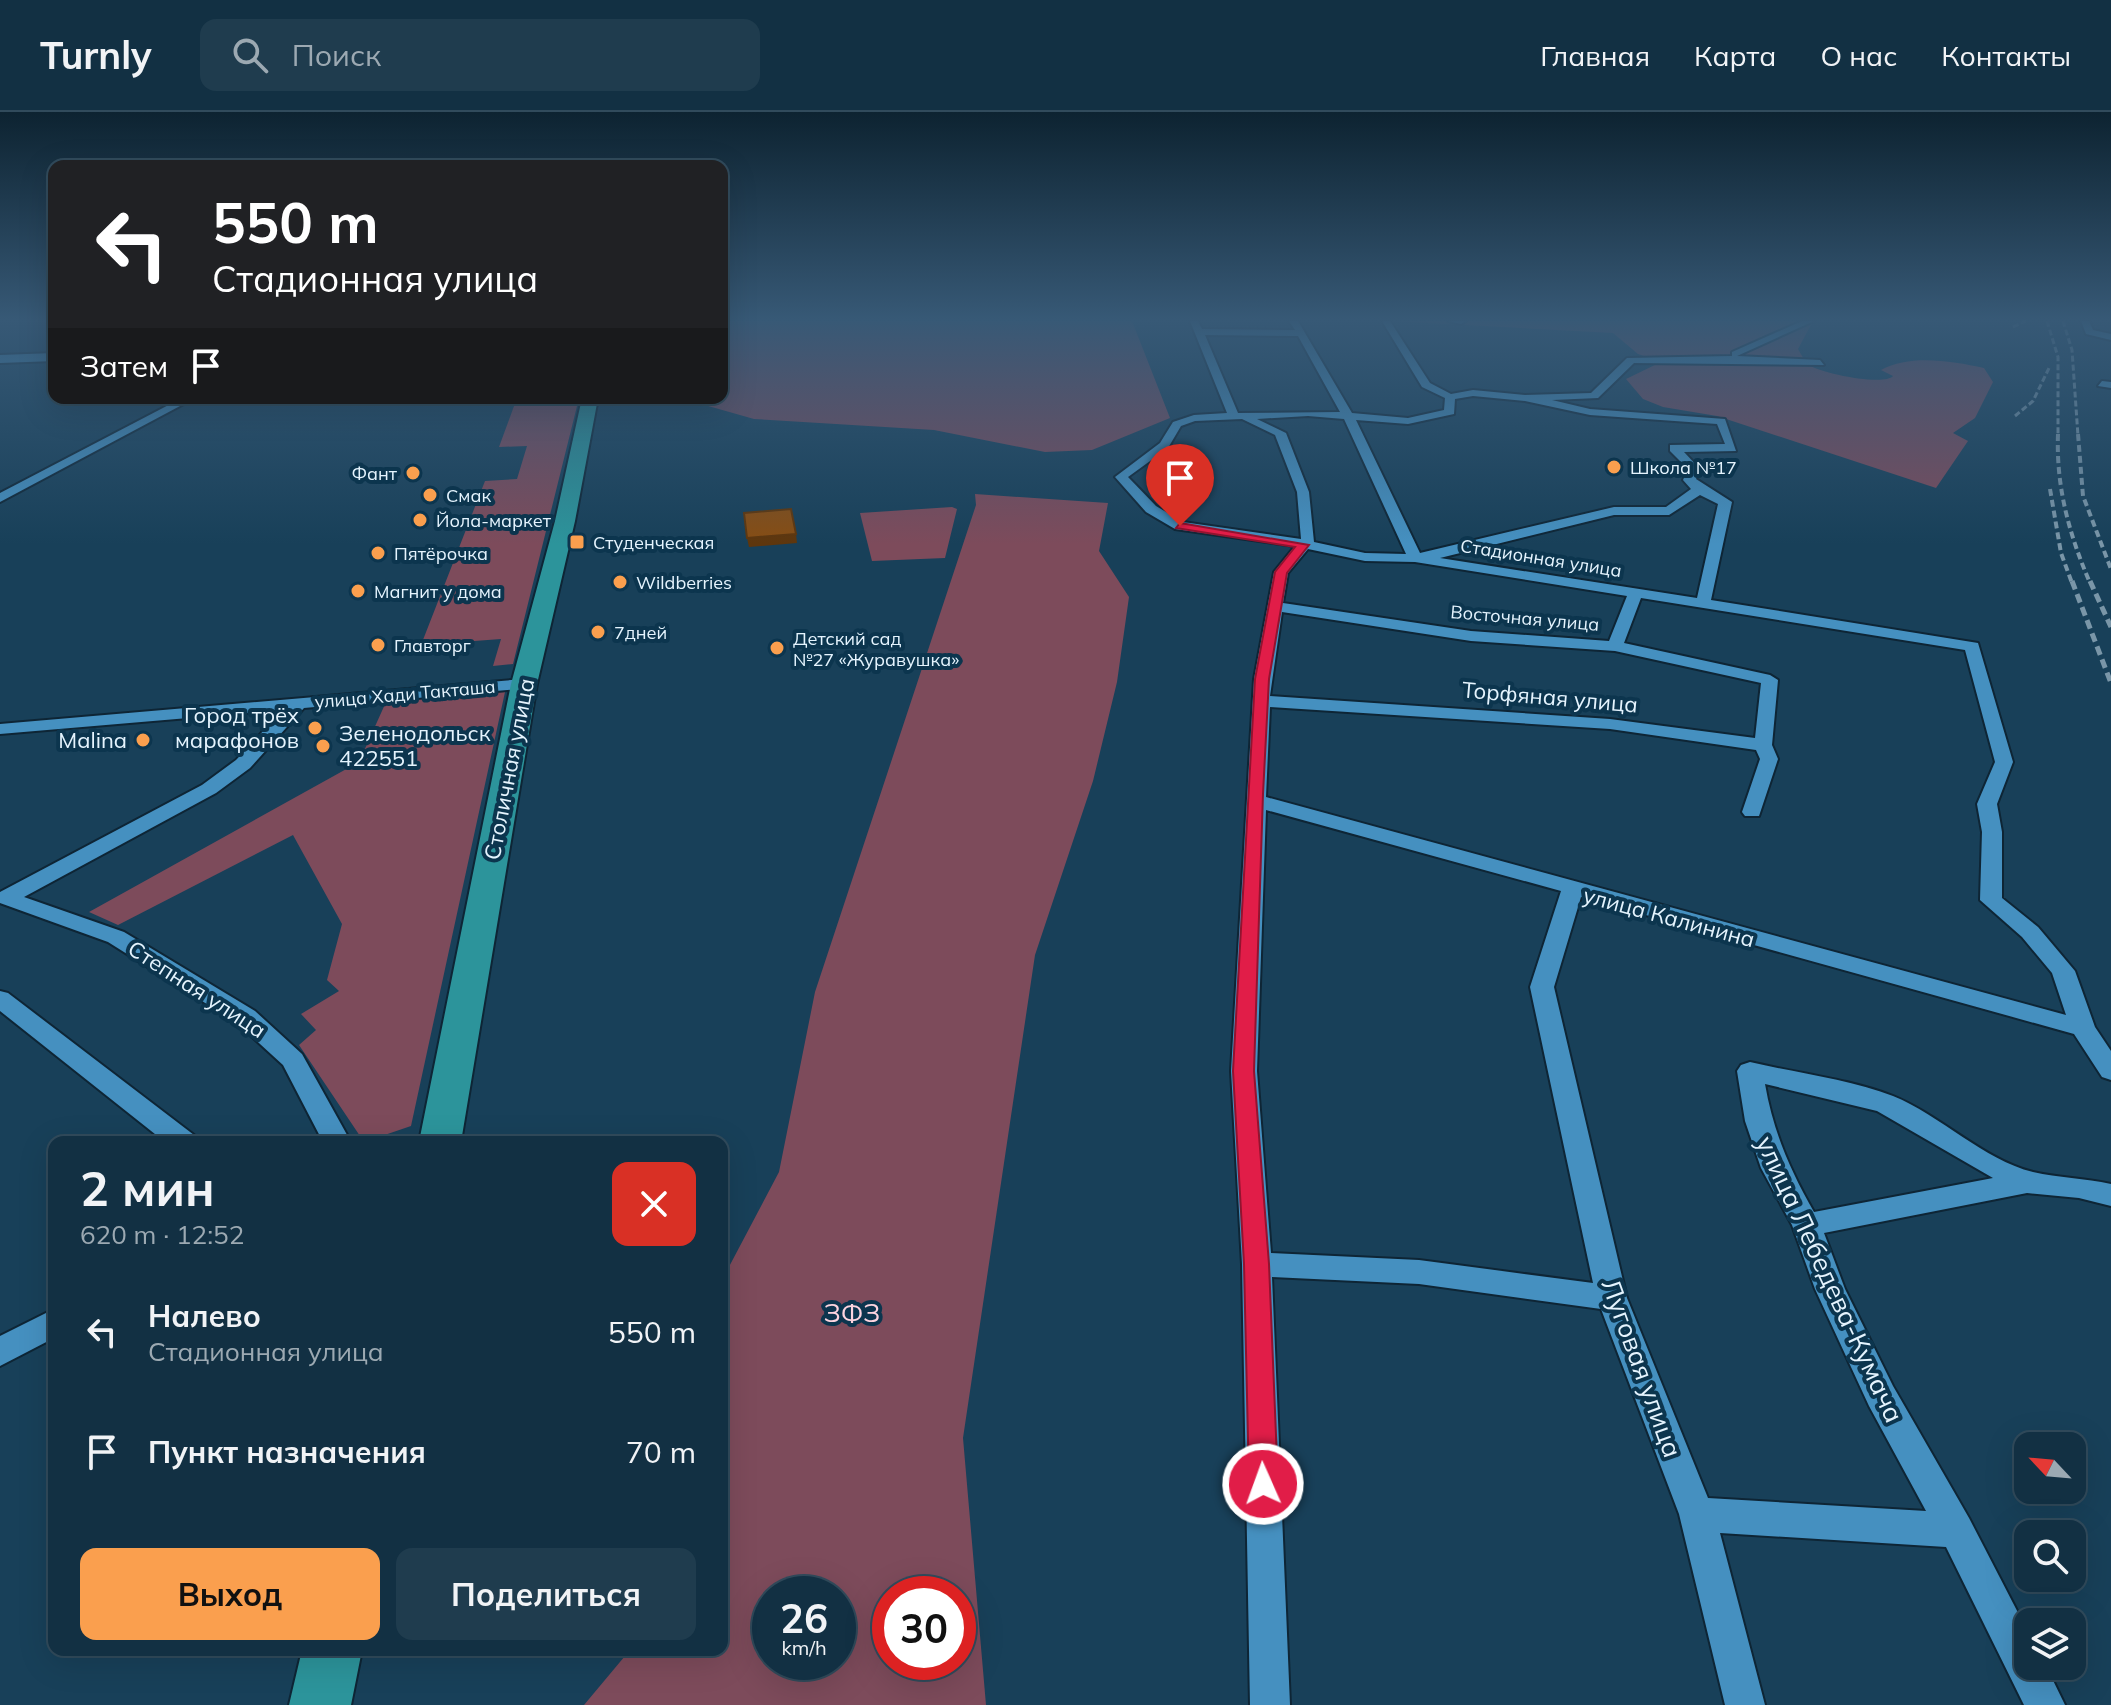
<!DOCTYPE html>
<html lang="ru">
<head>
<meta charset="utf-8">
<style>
	:root { --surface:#123043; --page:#1f3c4e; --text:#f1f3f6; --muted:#9ca9b2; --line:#314b5c; --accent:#fa9f4e }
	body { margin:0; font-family:Mulish,sans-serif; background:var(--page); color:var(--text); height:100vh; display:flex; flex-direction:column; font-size:30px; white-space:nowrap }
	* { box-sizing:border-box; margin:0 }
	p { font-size:26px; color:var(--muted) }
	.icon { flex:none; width:44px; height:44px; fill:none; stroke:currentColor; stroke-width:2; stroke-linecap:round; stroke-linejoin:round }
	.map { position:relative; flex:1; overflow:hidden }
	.side { position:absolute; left:48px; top:1024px; width:680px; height:520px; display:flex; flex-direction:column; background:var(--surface); border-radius:16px; box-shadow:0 8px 32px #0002,0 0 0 2px var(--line) }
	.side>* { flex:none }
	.top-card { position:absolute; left:48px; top:48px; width:680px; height:244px; border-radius:16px; box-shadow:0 8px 32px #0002,0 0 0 2px var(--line); background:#202124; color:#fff; overflow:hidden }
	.needle { width:52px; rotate:296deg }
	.buttons { position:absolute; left:2014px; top:1320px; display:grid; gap:16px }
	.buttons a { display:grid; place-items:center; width:72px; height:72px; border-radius:16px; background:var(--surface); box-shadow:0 8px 32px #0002,0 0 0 2px var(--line); font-size:40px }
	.speed { position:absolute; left:752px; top:1464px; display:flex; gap:16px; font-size:40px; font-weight:700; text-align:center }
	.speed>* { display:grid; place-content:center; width:104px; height:104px; border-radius:50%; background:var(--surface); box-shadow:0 8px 32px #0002,0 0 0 2px var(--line); line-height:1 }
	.speed small { font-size:20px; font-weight:400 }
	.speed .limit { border:12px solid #d22; background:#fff; color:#111 }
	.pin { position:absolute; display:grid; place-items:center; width:68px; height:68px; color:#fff; margin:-82px -34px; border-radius:50% 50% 50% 0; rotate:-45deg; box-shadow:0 0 8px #0007 }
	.pin .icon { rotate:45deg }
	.me { position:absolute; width:88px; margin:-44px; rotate:358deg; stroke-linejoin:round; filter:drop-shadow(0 0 6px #0008) }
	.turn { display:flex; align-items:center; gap:28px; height:168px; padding:0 32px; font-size:36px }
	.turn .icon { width:104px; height:104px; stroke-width:2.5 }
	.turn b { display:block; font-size:56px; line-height:68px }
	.then { display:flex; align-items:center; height:76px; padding:0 32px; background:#0003; gap:16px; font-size:30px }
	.round { display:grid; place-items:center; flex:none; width:84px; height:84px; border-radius:16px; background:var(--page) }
	.summary { display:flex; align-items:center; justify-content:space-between; height:136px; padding:0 32px }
	h1 { font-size:48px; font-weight:700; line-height:60px }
	.button { display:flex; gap:16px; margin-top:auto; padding:16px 32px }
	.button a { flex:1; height:92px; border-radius:16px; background:var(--accent); color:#111; font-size:32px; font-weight:700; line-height:92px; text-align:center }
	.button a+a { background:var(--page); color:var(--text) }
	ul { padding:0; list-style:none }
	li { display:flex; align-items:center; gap:24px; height:120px; padding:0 32px }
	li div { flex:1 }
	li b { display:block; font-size:30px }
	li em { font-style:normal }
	header { display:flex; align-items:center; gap:48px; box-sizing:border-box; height:112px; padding:0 40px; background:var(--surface); border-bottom:2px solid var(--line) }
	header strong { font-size:38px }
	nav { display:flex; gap:44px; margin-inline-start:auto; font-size:28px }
	.search { width:560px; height:72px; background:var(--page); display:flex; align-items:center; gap:20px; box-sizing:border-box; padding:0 28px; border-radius:16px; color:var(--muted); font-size:30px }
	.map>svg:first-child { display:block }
	.green { fill:#7d4b5b; fill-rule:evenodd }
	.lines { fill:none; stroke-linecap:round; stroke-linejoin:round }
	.street-casing { stroke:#0e2535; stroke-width:4 }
	.secondary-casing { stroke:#0e2535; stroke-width:4 }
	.primary-casing { stroke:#0e2535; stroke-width:4 }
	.street { fill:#4590c0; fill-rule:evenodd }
	.secondary { fill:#4590c0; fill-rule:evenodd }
	.primary { fill:#2c949b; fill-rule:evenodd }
	.rail-far2 { stroke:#7a96a8; stroke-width:3; stroke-dasharray:6 3; stroke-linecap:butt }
	.rail-far1 { stroke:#7a96a8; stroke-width:4; stroke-dasharray:7 4; stroke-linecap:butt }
	.rail { stroke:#7a96a8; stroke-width:5; stroke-dasharray:9 5; stroke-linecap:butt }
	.shaded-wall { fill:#5e360d }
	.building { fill:#874d13; stroke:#5e360d; stroke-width:2 }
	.route { fill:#e11d48; stroke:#92132f; stroke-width:2 }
	.poi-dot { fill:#fa9f4e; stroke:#0c354e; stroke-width:3 }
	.labels { text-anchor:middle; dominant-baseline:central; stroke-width:8; stroke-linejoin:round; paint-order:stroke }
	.far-poi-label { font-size:18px; fill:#e5f4fe; stroke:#0c354e; text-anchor:start }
	.far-street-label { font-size:18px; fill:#e5f4fe; stroke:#0c354e }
	.street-label { font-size:22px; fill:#e5f4fe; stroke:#0c354e }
	.poi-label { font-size:22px; fill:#e5f4fe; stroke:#0c354e; text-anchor:end }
	.near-street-label { font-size:26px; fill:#e5f4fe; stroke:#0c354e }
	.near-park-label { font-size:26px; fill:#fdd4df; stroke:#0c354e }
</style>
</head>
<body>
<header>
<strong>Turnly</strong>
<div class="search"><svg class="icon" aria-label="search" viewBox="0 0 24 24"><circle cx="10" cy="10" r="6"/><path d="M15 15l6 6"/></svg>Поиск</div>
<nav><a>Главная</a><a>Карта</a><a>О нас</a><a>Контакты</a></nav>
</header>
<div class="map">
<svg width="2111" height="1593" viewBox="0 0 2111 1593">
	<rect width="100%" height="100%" fill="#184059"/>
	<path class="green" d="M 722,209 L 1132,209 L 1170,306 L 1092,338 L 1045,340 L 934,318 L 754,307 L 680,286 L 722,286 Z
		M 1390,209 L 1813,209 L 1798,237 C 1801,242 1805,250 1809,253 C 1822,262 1885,274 1893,264 L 1881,258 C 1910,242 1952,249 1984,256 L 1993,270 L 1975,306 L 1953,321 L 1968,329 L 1936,376 L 1717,304 L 1663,295 L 1643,287 L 1626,267 L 1661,250 L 1638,242 L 1613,221 Z
		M 517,286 L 579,286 L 513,552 L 493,554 L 501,527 L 421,533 L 485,369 L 517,367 L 527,334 L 499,335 Z
		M 975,382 L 1108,391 L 1099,439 L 1129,485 L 1117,570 L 1093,669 L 1035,843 L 963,1326 L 986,1593 L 584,1593 L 630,1538 L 722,1538 L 722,1168 L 779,1060 L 815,880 L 976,393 ZM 838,1482 L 838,1550 L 770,1550 L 770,1482 ZM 958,1482 L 958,1550 L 890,1550 L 890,1482 Z
		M 952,395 L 957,397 L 945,446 L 872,449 L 860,401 Z
		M 505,580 L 411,1014 L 364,1030 L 299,933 L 316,918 L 301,902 L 339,879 L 327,868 L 342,812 L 293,723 L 118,813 L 89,800 L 359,650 L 386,590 Z"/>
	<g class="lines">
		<g class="street-casing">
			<path id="street" d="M 1190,209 L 1198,209 L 1202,217 L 1295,218 L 1289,209 L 1298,209 L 1352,301 L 1408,306 L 1444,298 L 1445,286 L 1422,275 L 1382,209 L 1390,209 L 1430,271 L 1451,282 L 1473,278 L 1525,283 L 1591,281 L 1627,246 L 1732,244 L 1732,240 L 1802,209 L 1814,209 L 1737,244 L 1820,248 L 1824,253 L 1634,251 L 1598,286 L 1552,288 L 1590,297 L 1725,307 L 1736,339 L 1684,340 L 1700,357 L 1696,367 L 1732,390 L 1711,488 L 1978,531 L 2013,650 L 1997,692 L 2002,720 L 2002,786 L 2038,815 L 2075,859 L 2095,915 L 2111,939 L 2111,968 L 2102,965 L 2074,922 L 1581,785 L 1554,875 L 1627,1186 L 1708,1386 L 1926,1399 L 1869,1294 L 1815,1177 L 1792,1113 L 1761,1056 L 1745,1009 L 1737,959 L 1741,953 L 1750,950 C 1796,961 1849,967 1893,984 C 1940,1003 1984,1048 2033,1060 C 2058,1066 2085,1066 2111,1072 L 2111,1094 L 2079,1086 L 2027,1081 L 1824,1121 L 1845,1177 L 1893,1274 L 1969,1406 L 2028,1520 L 2028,1554 L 2046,1554 L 2065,1593 L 2024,1593 L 1946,1435 L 1720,1421 L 1765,1593 L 1725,1593 L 1679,1402 L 1601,1197 L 1419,1172 L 1272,1165 L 1290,1593 L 1250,1593 L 1242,1152 L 1231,959 L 1254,567 L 1274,460 L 1295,434 L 1175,417 L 1146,400 L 1115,365 L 1160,331 L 1173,310 L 1194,303 L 1227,301 ZM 1205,223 L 1298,224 L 1340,300 L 1238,301 ZM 1473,284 L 1525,289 L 1590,303 L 1717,312 L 1725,332 L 1670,333 L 1670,339 L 1688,357 L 1683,368 L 1691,377 L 1666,395 L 1614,395 L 1420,441 L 1356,308 L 1408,312 L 1454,302 L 1455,287 ZM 1308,304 L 1344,307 L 1406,442 L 1365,441 L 1314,430 L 1309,380 L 1286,321 L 1257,307 ZM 1242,307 L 1275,323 L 1297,380 L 1301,427 L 1183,410 L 1156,394 L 1128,365 L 1168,336 L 1181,314 L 1195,309 ZM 1700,383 L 1718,392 L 1697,486 L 1440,446 L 1614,403 L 1669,403 ZM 1308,437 L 1365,449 L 1415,450 L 1627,484 L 1609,529 L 1471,519 L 1283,491 L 1288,461 ZM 1641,486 L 1965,538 L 1995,650 L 1977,692 L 1982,720 L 1980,788 L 2022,825 L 2052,861 L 2066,903 L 1266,685 L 1270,595 L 1610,617 L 1756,638 L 1760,647 L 1742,700 L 1745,704 L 1759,704 L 1778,647 L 1772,633 L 1778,568 L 1770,563 L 1624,531 ZM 1282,500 L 1471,529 L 1615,539 L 1761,571 L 1755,626 L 1610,607 L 1270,584 ZM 1266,698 L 1561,779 L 1530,875 L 1593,1171 L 1419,1148 L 1271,1141 L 1257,959 ZM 1765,972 L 1877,999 L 1993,1066 L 1814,1100 C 1790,1058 1773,1019 1765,972 Z
				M 1448,209 L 1466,209 L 1461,212 Z
				M 2081,209 L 2089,209 L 2093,218 L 2111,222 L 2111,228 L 2086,222 Z
				M 2102,269 L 2111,270 L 2111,276 L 2098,274 Z
				M 182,286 L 195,286 L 0,390 L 0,381 Z
				M 524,567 L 530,568 L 530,576 L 304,596 L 250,656 L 216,681 L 24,785 L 124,820 L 255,899 L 302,942 L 351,1030 L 323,1030 L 283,953 L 237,911 L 108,830 L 0,791 L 0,780 L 202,673 L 236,648 L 283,598 L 0,622 L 0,612 Z
				M 0,879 L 8,881 L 194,1023 L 198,1030 L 165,1030 L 0,899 Z
				M 54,1197 L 54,1226 L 0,1254 L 0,1224 Z"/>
		</g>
		<g class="secondary-casing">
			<path id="secondary" d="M 54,241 L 54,249 L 0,251 L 0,243 Z"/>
		</g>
		<g class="primary-casing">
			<path id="primary" d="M 582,286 L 598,286 L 575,409 L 537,572 L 461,1030 L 419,1030 L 511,572 L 555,409 Z
				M 302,1538 L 362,1538 L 351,1593 L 289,1593 Z"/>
		</g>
		<use href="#street" class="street"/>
		<use href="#secondary" class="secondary"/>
		<use href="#primary" class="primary"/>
		<path class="rail-far2" d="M 2047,209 L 2058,245 L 2058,324
			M 2063,209 L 2072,238 L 2078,324
			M 2013,215 L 2026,209
			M 2015,304 L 2033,289 L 2050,254"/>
		<path class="rail-far1" d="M 2058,322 C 2056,375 2069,422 2090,471
			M 2078,322 L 2083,384 L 2111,457
			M 2050,377 L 2061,441 L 2072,471"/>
		<path class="rail" d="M 2072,469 L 2111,571
			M 2090,469 L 2111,515"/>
	</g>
	<path class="shaded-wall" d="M 796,422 L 797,431 L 749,435 L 747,426 Z"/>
	<path class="building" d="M 791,397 L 796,422 L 747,426 L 744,401 Z"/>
	<linearGradient id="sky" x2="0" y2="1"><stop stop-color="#0d2331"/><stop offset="0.48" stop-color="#375976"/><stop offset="1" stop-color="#375976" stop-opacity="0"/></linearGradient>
	<rect width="2111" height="432" fill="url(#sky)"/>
	<path class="route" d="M 1180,411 L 1309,433 L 1287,461 L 1269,567 L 1263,682 L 1254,959 L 1269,1152 L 1278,1372 L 1274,1382 L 1263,1386 L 1253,1382 L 1249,1372 L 1244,1152 L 1233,959 L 1255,567 L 1275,460 L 1295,435 L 1176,416 Z"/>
	<g class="poi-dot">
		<circle cx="1614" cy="355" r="8"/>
		<circle cx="413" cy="361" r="8"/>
		<circle cx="430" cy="383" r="8"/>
		<circle cx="420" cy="408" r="8"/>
		<rect x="569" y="422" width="16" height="16" rx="4"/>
		<circle cx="378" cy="441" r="8"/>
		<circle cx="620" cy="470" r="8"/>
		<circle cx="358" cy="479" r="8"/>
		<circle cx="598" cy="520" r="8"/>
		<circle cx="378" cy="533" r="8"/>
		<circle cx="777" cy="536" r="8"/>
		<circle cx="315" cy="616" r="8"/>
		<circle cx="143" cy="628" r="8"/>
		<circle cx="323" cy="634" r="8"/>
	</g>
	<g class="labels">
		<g class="far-poi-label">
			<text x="1630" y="355">Школа №17</text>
			<text x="397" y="361" text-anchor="end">Фант</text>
			<text x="446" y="383">Смак</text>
			<text x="436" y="408">Йола-маркет</text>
			<text x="593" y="430">Студенческая</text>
			<text x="394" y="441">Пятёрочка</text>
			<text x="636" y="470">Wildberries</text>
			<text x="374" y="479">Магнит у дома</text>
			<text x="614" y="520">7дней</text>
			<text x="793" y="526">Детский сад<tspan x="793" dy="21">№27 «Журавушка»</tspan></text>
			<text x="394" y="533">Главторг</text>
		</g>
		<g class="far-street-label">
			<text transform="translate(1541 446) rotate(9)">Стадионная улица</text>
			<text transform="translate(1525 506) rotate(5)">Восточная улица</text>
			<text transform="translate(405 582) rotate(-5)">улица Хади Такташа</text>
		</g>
		<g class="street-label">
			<text transform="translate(1550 585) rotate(5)">Торфяная улица</text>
			<text transform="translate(509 657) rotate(-79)">Столичная улица</text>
			<text transform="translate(1669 805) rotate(15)">улица Калинина</text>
			<text transform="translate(197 877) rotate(33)">Степная улица</text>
		</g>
		<g class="poi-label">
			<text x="299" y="603">Город трёх<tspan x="299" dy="25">марафонов</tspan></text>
			<text x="339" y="621" text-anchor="start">Зеленодольск<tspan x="339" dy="25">422551</tspan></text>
			<text x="127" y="628">Malina</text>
		</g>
		<g class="near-street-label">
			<text transform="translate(1830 1167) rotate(65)">улица Лебедева-Кумача</text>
			<text transform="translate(1642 1256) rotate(70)">Луговая улица</text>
		</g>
		<g class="near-park-label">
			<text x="852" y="1200">ЗФЗ</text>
		</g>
	</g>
</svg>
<div class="buttons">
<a><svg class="needle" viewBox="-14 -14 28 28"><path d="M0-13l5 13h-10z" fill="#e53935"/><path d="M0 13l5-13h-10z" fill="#9ca9b2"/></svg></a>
<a><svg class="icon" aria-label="search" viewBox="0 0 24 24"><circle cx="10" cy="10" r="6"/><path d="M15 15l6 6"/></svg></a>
<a><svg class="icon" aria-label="layers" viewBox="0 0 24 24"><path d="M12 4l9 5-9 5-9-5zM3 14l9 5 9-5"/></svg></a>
</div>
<div class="speed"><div>26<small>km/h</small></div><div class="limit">30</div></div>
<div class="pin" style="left:1180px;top:414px;background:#d93025"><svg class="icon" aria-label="arrive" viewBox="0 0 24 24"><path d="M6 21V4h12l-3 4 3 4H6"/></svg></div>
<svg class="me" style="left:1263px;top:1372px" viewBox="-20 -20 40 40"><circle r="17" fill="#e11d48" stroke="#fff" stroke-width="3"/><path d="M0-11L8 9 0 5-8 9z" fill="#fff"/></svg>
<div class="top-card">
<div class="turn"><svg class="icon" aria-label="left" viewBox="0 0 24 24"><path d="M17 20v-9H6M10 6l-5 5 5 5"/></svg><div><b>550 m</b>Стадионная улица</div></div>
<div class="then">Затем<svg class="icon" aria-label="arrive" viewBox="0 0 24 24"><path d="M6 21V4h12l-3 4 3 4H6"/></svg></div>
</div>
<section class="side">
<div class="summary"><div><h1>2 мин</h1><p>620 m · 12:52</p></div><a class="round" style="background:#d93025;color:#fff"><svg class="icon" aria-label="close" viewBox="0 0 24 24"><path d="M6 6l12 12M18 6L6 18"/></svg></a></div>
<ul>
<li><svg class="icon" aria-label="left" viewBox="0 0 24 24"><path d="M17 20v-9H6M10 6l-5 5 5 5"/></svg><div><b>Налево</b><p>Стадионная улица</p></div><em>550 m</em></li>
<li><svg class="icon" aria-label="arrive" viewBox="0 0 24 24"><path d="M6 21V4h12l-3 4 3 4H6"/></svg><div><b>Пункт назначения</b></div><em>70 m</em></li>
</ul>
<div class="button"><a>Выход</a><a>Поделиться</a></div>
</section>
</div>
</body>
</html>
